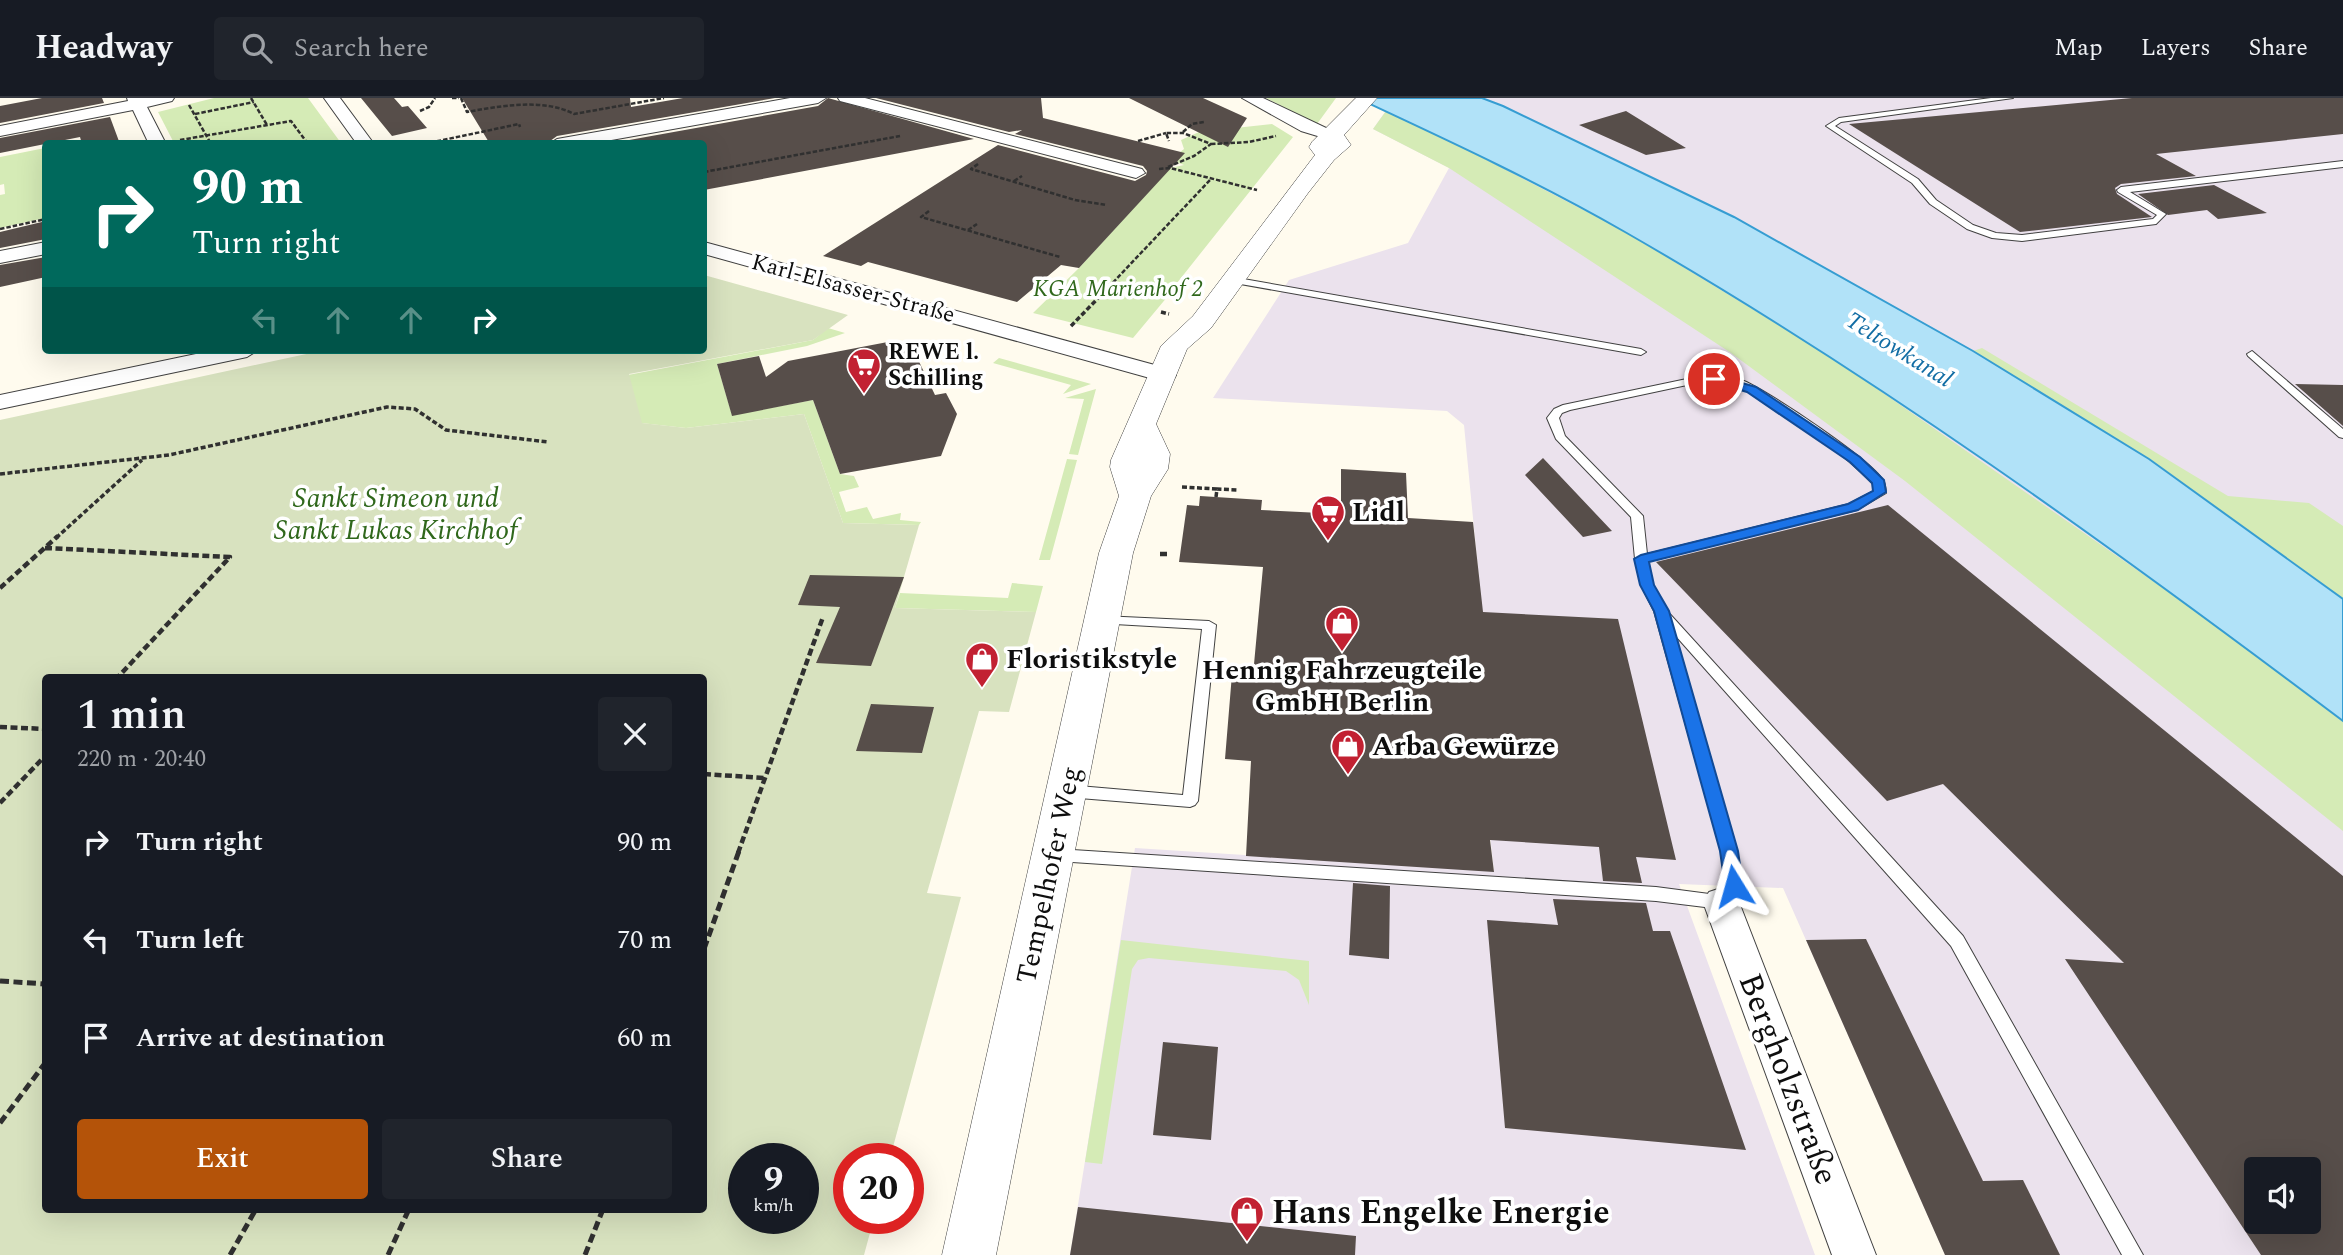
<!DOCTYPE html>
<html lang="en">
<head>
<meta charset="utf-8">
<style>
	:root { --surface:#171b24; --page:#20242c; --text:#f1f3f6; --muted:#9ea1a6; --line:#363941; --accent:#b45309 }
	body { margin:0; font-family:Spectral,serif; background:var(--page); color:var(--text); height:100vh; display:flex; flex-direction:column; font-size:26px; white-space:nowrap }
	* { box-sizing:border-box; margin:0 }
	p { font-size:23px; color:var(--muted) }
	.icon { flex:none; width:38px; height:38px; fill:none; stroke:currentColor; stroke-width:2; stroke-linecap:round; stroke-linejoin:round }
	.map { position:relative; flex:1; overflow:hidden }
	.sheet { position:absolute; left:42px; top:576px; width:665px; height:539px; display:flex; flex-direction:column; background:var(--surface); border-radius:7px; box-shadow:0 7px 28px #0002 }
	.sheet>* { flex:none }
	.top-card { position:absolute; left:42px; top:42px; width:665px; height:214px; border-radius:7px; box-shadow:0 7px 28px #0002; background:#00695c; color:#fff; overflow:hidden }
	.controls { position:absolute; left:2244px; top:1059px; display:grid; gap:14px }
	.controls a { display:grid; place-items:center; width:77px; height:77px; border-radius:7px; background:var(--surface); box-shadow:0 7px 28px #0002; font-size:35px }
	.speed { position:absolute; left:728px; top:1045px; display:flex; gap:14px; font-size:35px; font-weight:700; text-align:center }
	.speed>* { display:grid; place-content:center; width:91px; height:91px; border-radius:50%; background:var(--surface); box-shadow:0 7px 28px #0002; line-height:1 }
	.speed small { font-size:18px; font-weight:400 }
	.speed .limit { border:10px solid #d22; background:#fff; color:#111 }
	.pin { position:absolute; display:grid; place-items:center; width:60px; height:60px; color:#fff; margin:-30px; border:4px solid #fff; border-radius:50%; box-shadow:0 2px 7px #0007 }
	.me { position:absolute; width:77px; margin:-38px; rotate:352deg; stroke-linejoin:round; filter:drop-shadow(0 0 5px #0008) }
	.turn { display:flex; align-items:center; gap:24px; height:147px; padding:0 35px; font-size:32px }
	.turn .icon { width:91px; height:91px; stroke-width:2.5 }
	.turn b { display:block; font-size:49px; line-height:60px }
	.lanes { display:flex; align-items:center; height:66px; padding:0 35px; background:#0003; justify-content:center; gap:35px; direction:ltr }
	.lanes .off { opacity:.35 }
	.round { display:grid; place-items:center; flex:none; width:74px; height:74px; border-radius:7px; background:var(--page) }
	.overview { display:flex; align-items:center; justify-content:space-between; height:119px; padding:0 35px }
	h1 { font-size:42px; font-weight:600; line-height:52px }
	.button { display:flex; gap:14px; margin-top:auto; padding:14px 35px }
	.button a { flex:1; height:80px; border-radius:7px; background:var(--accent); color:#fff; font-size:28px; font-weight:600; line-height:80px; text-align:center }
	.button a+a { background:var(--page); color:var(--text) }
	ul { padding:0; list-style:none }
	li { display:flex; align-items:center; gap:21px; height:98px; padding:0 35px }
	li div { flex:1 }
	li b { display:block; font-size:26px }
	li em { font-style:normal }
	header { display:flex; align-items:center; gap:42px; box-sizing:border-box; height:98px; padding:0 35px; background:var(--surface); border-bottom:2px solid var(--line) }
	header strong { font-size:33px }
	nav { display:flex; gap:38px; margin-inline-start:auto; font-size:24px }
	.search { width:490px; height:63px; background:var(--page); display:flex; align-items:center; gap:18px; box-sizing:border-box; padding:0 24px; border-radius:7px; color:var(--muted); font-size:26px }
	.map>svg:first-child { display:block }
	.industrial { fill:#ebe2ed; fill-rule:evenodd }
	.green { fill:#d5ebb6 }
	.cemetery { fill:#d8e2bf; fill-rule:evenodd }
	.water { fill:#b1e2f8; stroke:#369dd2; stroke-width:2 }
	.building { fill:#574e4a; fill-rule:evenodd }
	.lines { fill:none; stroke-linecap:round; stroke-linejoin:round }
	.service-casing { stroke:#414141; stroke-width:2 }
	.minor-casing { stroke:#414141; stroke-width:2 }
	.tertiary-casing { stroke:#414141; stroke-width:1 }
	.path-far3 { stroke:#303030; stroke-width:2.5; stroke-dasharray:4.5 2; stroke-linecap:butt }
	.path-far2 { stroke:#303030; stroke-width:3.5; stroke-dasharray:5 2.5; stroke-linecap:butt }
	.path-far1 { stroke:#303030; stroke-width:4.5; stroke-dasharray:7 3.5; stroke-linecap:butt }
	.path { stroke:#303030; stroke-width:5; stroke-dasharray:9 4.5; stroke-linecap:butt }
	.service { fill:#fff; fill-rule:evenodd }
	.minor { fill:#fff; fill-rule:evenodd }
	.tertiary { fill:#fff; fill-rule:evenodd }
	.route { fill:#1a73e8; stroke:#114b97; stroke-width:2 }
	.labels { text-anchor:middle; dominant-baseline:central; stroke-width:7; stroke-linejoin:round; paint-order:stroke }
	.far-street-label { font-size:23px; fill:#0e0e0e; stroke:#fff }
	.far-park-label { font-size:23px; font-style:italic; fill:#30681c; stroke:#fff }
	.far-poi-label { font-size:23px; font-weight:bold; fill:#0e0e0e; stroke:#fff; text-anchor:start }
	.far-water-label { font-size:24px; font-style:italic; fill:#126da4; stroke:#fff }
	.park-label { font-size:28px; font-style:italic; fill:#30681c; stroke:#fff }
	.poi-label { font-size:28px; font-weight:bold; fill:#0e0e0e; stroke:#fff; text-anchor:start }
	.street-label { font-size:28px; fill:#0e0e0e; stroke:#fff }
	.near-street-label { font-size:33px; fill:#0e0e0e; stroke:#fff }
	.near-poi-label { font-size:33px; font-weight:bold; fill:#0e0e0e; stroke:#fff; text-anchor:start }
</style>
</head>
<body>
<header>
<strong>Headway</strong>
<div class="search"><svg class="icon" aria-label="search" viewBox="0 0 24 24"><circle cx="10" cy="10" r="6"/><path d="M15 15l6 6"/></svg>Search here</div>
<nav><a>Map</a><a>Layers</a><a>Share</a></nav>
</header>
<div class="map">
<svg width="2343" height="1157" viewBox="0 0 2343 1157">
	<rect width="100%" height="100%" fill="#fffbee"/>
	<path class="industrial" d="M 1395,0 L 2343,0 L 2343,1157 L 1945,1157 L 1783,790 L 1679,786 L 1815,1157 L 1070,1157 L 1135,750 L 1494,773 L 1461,481 L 1479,482 L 1464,327 L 1447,313 L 1213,300 L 1289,182 L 1408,145 L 1449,70 L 1373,31 ZM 2256,1071 L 2308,1071 L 2308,1124 L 2256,1124 Z"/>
	<path class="green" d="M 214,0 L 308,0 L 341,45 L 174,45 L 158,14 Z
		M 1266,0 L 1336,0 L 1317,26 Z
		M 1386,13 L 1425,30 L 1622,132 L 1833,260 L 2203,518 L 2343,623 L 2343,733 L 1905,383 L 1731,255 L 1449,70 L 1373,31 Z
		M 1272,26 L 1293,39 L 1173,190 L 1166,189 L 1161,196 L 1168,198 L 1133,240 L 1033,215 L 1079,170 L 1170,70 L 1184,67 L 1176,64 L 1175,58 L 1184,51 L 1181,42 L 1199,34 Z
		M 45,50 L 45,120 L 0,130 L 0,97 L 5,96 L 4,86 L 0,87 L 0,59 Z
		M 828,230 L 845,235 L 807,248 L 717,266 L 732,317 L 813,302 L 840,376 L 854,378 L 859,389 L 839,394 L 846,414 L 867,409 L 873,421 L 901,415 L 900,422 L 921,424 L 919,427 L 843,425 L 804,316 L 686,330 L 641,325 L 628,277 L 813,242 Z
		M 1982,250 L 2228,398 L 2309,405 L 2343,428 L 2343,501 L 2150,361 L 1973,253 Z
		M 999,260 L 1091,286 L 1063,296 L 1071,287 L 993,265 Z
		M 1096,291 L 1078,357 L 1069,356 L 1084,301 L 1065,300 Z
		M 1067,361 L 1077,362 L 1050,462 L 1039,462 Z
		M 1012,485 L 1043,488 L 1036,514 L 895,510 L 900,495 L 1008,500 Z
		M 1121,842 L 1309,863 L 1309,907 L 1299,882 L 1286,873 L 1149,860 L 1138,862 L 1132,871 L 1102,1066 L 1085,1064 Z"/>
	<path class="cemetery" d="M 704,177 L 848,217 L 813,242 L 629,276 L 642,325 L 686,330 L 804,316 L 843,425 L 919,427 L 895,510 L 1036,514 L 1009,614 L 979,613 L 927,795 L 961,799 L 890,1060 L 849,1060 L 849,1120 L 874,1120 L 864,1157 L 0,1157 L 0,322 L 325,252 L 704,252 ZM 46,579 L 704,579 L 704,1111 L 46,1111 ZM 744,1060 L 803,1060 L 803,1120 L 744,1120 Z"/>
	<path class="water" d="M 1357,0 L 1482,0 L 1503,8 L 1734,119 L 1973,253 L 2149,361 L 2343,501 L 2343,623 C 2112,449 1876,278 1625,134 C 1538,84 1447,42 1357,0 Z"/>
	<path class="building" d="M 42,0 L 102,0 L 104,5 L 0,25 L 0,8 Z
		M 361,0 L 394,0 L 402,9 L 408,8 L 427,30 L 392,38 Z
		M 462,0 L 630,0 L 631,9 L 683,0 L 775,0 L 557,38 L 546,46 L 490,46 Z
		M 828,0 L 974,41 L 704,92 L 704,46 L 607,46 L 818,8 Z
		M 876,0 L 1041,0 L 1043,20 L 1185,55 L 1079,170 L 1061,167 L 1017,204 L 868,164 L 861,168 L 823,158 L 998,47 L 1135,83 L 1146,77 L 1147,73 L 1143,68 L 1015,36 L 1022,32 L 1009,34 Z
		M 1129,0 L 1203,0 L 1247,20 L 1228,49 Z
		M 2132,0 L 2343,0 L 2343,36 L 2156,56 L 2196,78 L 2121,86 L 2115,90 L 2117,96 L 2152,119 L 2020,134 L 1849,26 Z
		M 1626,13 L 1686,50 L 1646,57 L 1579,27 Z
		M 110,19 L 120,46 L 82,46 L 80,39 L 0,55 L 0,40 Z
		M 2214,87 L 2267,115 L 2218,121 L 2207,112 L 2168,117 L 2138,96 Z
		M 46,123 L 46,141 L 0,150 L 0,134 Z
		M 46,159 L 46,179 L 0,189 L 0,167 Z
		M 893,243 L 898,254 L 913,251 L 935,297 L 946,295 L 957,316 L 941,358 L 840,376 L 813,302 L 732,318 L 717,266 L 759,258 L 766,279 L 788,263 Z
		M 2295,286 L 2343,287 L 2343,328 Z
		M 1543,360 L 1612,433 L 1583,439 L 1525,377 Z
		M 1341,371 L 1406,375 L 1408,420 L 1473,424 L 1483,514 L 1618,521 L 1676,762 L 1636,759 L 1642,785 L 1603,783 L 1599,749 L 1490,742 L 1494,774 L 1246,758 L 1251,663 L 1225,661 L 1232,576 L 1253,577 L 1263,469 L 1179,464 L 1187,407 L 1199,408 L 1200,398 L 1262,402 L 1261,412 L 1341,416 Z
		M 1888,407 L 2343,778 L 2343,1157 L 2261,1157 L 2065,861 L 2124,865 L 1943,686 L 1887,703 L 1656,464 ZM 2256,1071 L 2308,1071 L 2308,1124 L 2256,1124 Z
		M 810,477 L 904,479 L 871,568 L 816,565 L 840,509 L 798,507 Z
		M 871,606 L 934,609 L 922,655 L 856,653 Z
		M 1353,785 L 1390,788 L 1389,861 L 1349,857 Z
		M 1553,801 L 1646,805 L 1653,833 L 1670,833 L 1746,1052 L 1505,1030 L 1487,822 L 1558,827 Z
		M 1866,841 L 1983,1083 L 2023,1082 L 2060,1157 L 1945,1157 L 1806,842 Z
		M 1163,944 L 1218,949 L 1211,1042 L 1153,1037 Z
		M 1078,1109 L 1356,1138 L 1355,1157 L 1070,1157 Z"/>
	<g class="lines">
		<g class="service-casing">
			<path id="service" d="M 1991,0 L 2013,0 L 1841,24 L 1835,28 L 1918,81 L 1936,102 L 1973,127 L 1996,135 L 2022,137 L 2153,121 L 2157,117 L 2118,94 L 2117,92 L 2121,89 L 2343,63 L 2343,69 L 2130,94 L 2166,116 L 2156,126 L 2022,143 L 1992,140 L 1967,131 L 1930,106 L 1912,85 L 1826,28 L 1839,20 Z
				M 1232,179 L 1641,251 L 1646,254 L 1641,257 L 1229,184 L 1229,180 Z
				M 2252,253 L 2343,331 L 2343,340 L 2339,339 L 2248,258 L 2247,256 Z
				M 1701,278 C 1715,277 1730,278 1744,283 C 1768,293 1875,364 1884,384 C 1885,386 1886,393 1886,395 L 1857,412 L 1648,463 L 1653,487 L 1668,514 L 1963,838 L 2143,1157 L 2122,1157 L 1951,848 L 1675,537 L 1737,753 L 1742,788 L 1727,809 L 1721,811 L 1656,803 L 1057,763 L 1051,761 L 1049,757 L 1051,753 L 1057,751 L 1656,789 L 1717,797 L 1726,786 L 1721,753 L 1654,513 L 1641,487 L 1635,461 L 1631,419 L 1556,341 L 1547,320 L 1554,311 L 1563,307 ZM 1701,284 C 1712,284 1724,283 1734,287 C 1772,300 1845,357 1873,386 L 1874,393 L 1849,406 L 1647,456 L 1643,418 L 1565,338 L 1559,320 L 1562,315 L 1570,312 Z
				M 1102,518 L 1209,523 L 1216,527 L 1198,703 L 1195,707 L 1190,709 L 1067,699 L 1062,697 L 1059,693 L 1062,689 L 1067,687 L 1183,697 L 1202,531 L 1097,525 L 1095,522 Z"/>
		</g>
		<g class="minor-casing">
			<path id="minor" d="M 127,0 L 174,0 L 172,3 L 147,9 L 166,46 L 149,46 L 133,12 L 0,38 L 0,28 L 128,3 Z
				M 324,0 L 340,0 L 374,46 L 357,46 Z
				M 790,0 L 826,0 L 818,5 L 589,46 L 549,46 L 557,41 Z
				M 838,0 L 865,0 L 1142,71 L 1145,75 L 1136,80 L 840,3 Z
				M 1242,0 L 1263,0 L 1343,38 L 1334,43 L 1301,33 Z
				M 46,144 L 46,156 L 0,165 L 0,153 Z
				M 704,144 L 1173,272 L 1176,277 L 1173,282 L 1157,282 L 704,156 Z
				M 215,252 L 258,252 L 247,259 L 0,311 L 0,297 Z
				M 1721,790 L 1733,794 L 1739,804 L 1876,1157 L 1832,1157 L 1703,804 L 1709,794 Z"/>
		</g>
		<g class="tertiary-casing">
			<path id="tertiary" d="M 1356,0 L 1377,0 L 1344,37 L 1351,47 L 1334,62 L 1308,95 L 1211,230 L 1187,251 L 1156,326 L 1170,356 L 1168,371 L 1151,398 L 1133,455 L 996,1157 L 942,1157 L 1099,455 L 1119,398 L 1110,369 L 1111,362 L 1161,248 L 1193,218 L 1315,57 L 1309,49 L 1312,44 Z"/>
		</g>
		<path class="path-far3" d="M 251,0 L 267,27
			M 452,0 L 459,0
			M 461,0 L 467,14 C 499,8 544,0 574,16 L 664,0
			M 189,7 L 211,46
			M 420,13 L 429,9 L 435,0
			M 195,16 L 254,4
			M 1183,34 L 1192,26 L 1204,24
			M 180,42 L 291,23 L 308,46
			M 1138,43 L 1166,35
			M 424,46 L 519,26 L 520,29
			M 1211,46 L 1249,44 L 1276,38
			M 978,66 L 971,71 L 1075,102 L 1107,107
			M 1168,69 L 1194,58 L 1211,46 L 1183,35 L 1166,35 L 1169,43
			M 1159,71 L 1170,70 L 1257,92
			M 704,74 L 900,38
			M 1014,83 L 1022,78
			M 929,113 L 921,119 L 1060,159
			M 0,131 L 46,121
			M 968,132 L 977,126
			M 1104,194 L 1211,81"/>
		<path class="path-far2" d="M 1161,214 L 1169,216
			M 1071,228 L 1106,192
			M 0,376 L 169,357 L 387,309 L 415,311 L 446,332 L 548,344
			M 1182,389 L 1217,391
			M 1216,399 L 1217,391 L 1238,392
			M 56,440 L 142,362"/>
		<path class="path-far1" d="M 45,450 L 230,459 L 118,579
			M 1160,456 L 1169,456
			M 0,490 L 58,438
			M 0,629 L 46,631
			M 704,676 L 764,680
			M 0,705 L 46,657
			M 738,755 L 823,519"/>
		<path class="path" d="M 704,851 L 739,753
			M 0,883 L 46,886
			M 0,1025 L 46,964
			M 230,1157 L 256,1111
			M 388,1157 L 409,1111
			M 585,1157 L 603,1111"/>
		<use href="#service" class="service"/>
		<use href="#minor" class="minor"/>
		<use href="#tertiary" class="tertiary"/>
	</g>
	<path class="route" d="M 1714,277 L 1756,289 L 1860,359 L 1884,382 L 1886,394 L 1858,412 L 1649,464 L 1654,487 L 1669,513 L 1738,753 L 1743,788 L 1734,795 L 1725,788 L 1720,753 L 1700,681 L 1654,513 L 1640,487 L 1634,461 L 1641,457 L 1848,406 L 1873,393 L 1872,385 L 1850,364 L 1747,294 L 1710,283 L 1710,278 Z"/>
	<defs>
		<g id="supermarket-pin" transform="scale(1.75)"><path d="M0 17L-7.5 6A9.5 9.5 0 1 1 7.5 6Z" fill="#c22132" stroke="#fff"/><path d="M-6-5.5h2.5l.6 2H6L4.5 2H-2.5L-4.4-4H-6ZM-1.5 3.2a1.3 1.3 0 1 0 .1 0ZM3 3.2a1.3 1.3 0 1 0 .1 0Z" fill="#fff"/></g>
		<g id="shop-pin" transform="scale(1.75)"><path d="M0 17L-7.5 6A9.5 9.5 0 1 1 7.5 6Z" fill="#c22132" stroke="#fff"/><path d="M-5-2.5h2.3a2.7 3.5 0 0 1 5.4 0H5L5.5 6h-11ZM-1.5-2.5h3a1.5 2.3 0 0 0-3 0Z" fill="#fff"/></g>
	</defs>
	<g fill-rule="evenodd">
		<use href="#supermarket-pin" x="864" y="267"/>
		<use href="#supermarket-pin" x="1328" y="414"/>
		<use href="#shop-pin" x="1342" y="525"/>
		<use href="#shop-pin" x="982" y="561"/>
		<use href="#shop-pin" x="1348" y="648"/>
		<use href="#shop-pin" x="1247" y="1115"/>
	</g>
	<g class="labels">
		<g class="far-street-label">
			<text transform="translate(853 191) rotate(15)">Karl-Elsasser-Straße</text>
		</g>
		<g class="far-park-label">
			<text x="1118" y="191">KGA Marienhof 2</text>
		</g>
		<g class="far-poi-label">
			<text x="888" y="254">REWE l.<tspan x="888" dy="26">Schilling</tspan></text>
		</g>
		<g class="far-water-label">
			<text transform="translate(1899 252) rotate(32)">Teltowkanal</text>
		</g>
		<g class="park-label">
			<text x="396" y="400">Sankt Simeon und<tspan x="396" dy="32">Sankt Lukas Kirchhof</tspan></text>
		</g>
		<g class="poi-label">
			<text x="1352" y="414">Lidl</text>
			<text x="1006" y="561">Floristikstyle</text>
			<text x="1342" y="572" text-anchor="middle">Hennig Fahrzeugteile<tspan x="1342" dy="32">GmbH Berlin</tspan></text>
			<text x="1372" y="648">Arba Gewürze</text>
		</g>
		<g class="street-label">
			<text transform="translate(1049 777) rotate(-78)">Tempelhofer Weg</text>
		</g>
		<g class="near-street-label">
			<text transform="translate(1788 981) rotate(69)">Bergholzstraße</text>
		</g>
		<g class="near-poi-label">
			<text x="1272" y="1115">Hans Engelke Energie</text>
		</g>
	</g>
</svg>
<div class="controls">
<a><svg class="icon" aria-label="sound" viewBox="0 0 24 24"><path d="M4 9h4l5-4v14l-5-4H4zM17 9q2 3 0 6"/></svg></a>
</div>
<div class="speed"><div>9<small>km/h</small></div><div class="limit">20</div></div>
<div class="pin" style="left:1714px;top:281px;background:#d93025"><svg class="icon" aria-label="arrive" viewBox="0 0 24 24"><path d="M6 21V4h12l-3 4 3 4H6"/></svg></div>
<svg class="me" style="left:1734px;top:788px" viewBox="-20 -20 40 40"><path d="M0-17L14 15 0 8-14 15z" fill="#1a73e8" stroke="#fff" stroke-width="4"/></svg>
<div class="top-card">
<div class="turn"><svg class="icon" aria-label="right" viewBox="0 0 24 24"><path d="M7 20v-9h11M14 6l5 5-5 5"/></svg><div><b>90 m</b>Turn right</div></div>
<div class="lanes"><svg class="icon off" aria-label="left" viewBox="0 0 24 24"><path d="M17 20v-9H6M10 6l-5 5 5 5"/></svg><svg class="icon off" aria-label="ahead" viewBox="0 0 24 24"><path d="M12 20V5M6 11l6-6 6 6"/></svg><svg class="icon off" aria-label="ahead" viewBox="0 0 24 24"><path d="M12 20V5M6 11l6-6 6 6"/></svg><svg class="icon" aria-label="right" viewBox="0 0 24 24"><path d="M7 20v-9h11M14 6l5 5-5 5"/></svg></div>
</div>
<section class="sheet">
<div class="overview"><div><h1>1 min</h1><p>220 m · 20:40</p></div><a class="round"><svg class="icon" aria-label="close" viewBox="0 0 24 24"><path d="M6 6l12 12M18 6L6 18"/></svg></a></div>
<ul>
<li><svg class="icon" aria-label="right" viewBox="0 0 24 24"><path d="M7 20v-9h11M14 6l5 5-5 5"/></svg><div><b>Turn right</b></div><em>90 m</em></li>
<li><svg class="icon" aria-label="left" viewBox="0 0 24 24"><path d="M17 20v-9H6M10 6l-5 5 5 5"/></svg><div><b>Turn left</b></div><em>70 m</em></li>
<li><svg class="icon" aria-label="arrive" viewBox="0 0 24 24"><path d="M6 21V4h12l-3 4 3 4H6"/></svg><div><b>Arrive at destination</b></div><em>60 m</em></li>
</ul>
<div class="button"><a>Exit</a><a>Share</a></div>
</section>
</div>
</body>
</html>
